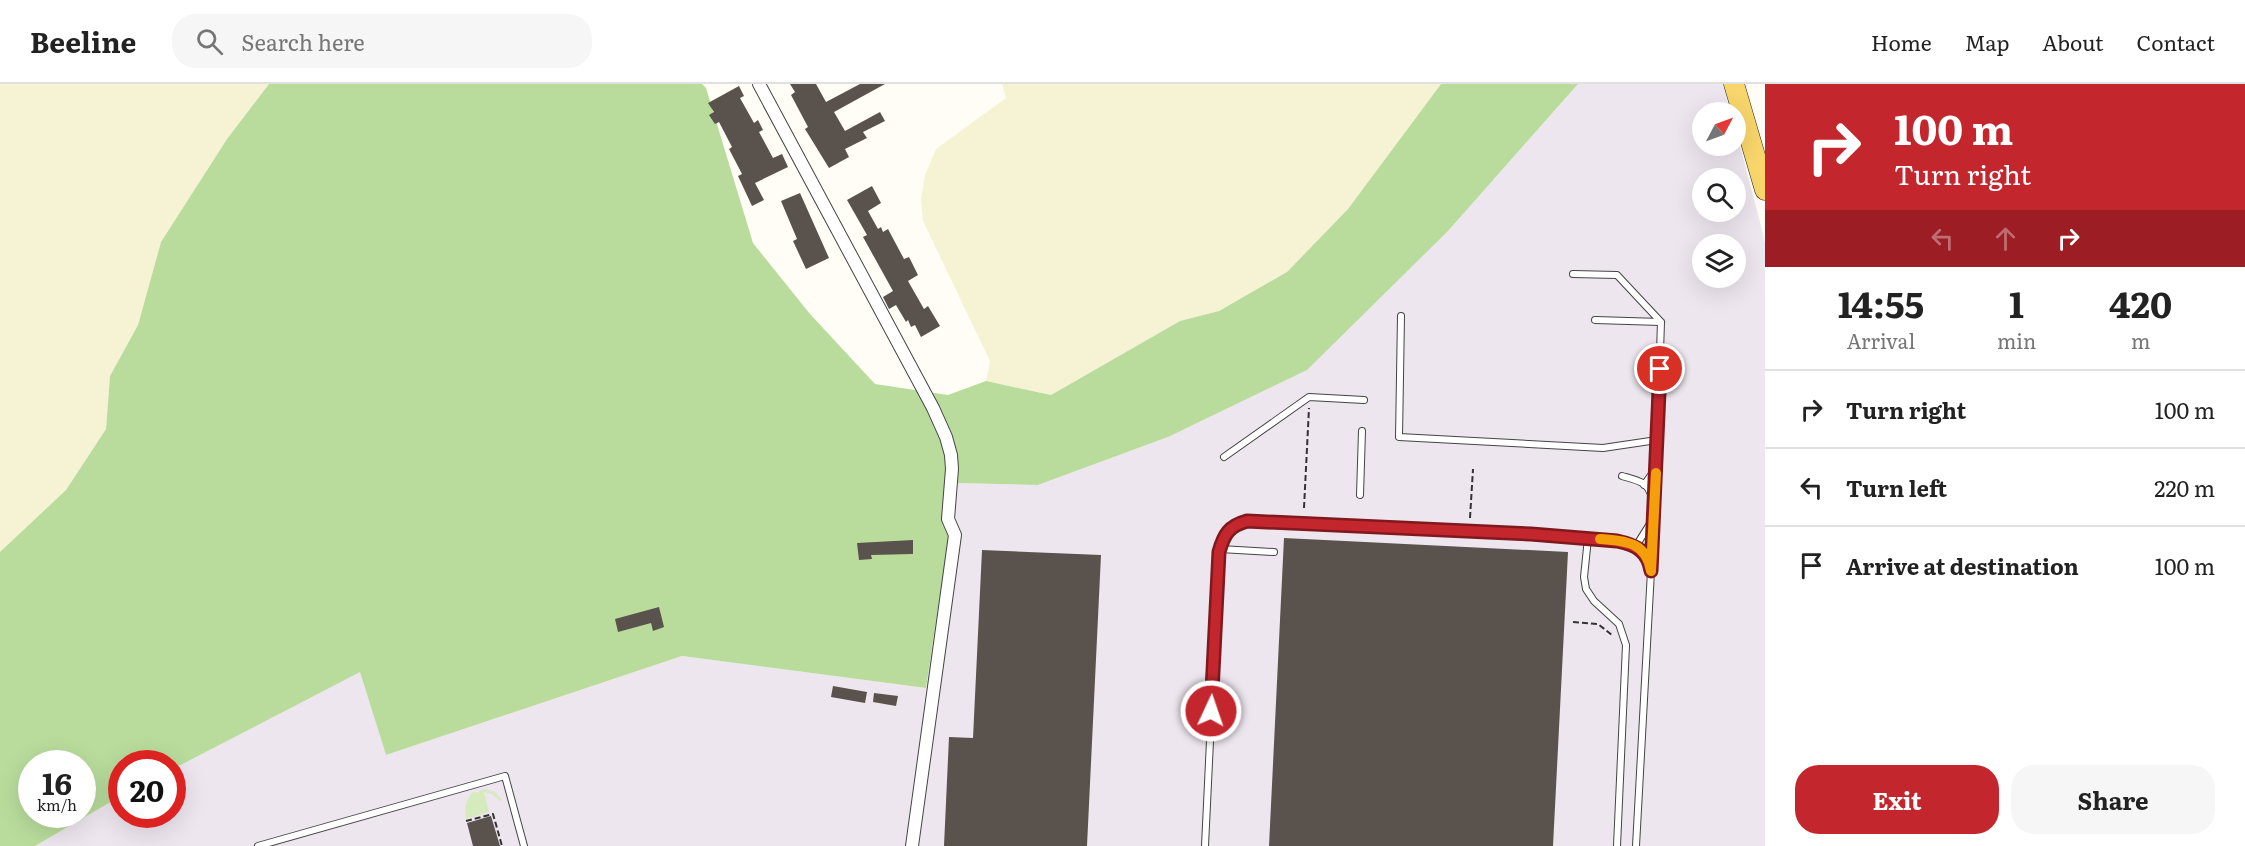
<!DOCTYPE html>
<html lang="en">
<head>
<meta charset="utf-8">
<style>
	:root { --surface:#fff; --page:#f6f6f6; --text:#222; --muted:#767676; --line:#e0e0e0; --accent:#c4262e }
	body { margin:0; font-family:Literata,serif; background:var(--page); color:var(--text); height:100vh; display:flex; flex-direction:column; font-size:22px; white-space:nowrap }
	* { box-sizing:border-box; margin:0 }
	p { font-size:20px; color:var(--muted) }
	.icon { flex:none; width:33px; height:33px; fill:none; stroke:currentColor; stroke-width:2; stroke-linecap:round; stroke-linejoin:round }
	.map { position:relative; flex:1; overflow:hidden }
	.side { display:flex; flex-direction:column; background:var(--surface); width:480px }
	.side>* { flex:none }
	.hud { background:#c4262e; color:#fff; overflow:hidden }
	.needle { width:39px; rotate:49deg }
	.buttons { position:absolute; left:1692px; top:18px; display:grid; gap:12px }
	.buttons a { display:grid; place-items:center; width:54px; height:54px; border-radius:50%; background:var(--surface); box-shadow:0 6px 24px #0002; font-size:30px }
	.speed { position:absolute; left:18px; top:666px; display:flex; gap:12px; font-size:30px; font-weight:700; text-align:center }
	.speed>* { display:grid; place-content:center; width:78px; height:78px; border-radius:50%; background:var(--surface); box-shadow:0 6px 24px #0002; line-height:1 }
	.speed small { font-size:15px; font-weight:400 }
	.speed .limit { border:9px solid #d22; background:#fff; color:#111 }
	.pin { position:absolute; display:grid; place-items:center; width:51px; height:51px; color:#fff; margin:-26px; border:3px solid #fff; border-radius:50%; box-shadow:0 2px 6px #0007 }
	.me { position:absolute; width:66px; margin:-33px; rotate:3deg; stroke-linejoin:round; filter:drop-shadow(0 0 4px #0008) }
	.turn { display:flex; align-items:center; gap:21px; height:126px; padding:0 30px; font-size:27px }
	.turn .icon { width:78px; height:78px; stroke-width:2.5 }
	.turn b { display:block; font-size:42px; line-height:51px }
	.lanes { display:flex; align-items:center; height:57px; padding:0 30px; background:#0003; justify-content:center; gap:30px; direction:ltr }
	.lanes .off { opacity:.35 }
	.eta { display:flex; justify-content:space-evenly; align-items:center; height:102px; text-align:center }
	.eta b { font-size:36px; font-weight:700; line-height:42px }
	.primary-button { display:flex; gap:12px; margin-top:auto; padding:12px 30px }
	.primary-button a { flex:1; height:69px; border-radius:24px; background:var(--accent); color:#fff; font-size:24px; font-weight:700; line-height:69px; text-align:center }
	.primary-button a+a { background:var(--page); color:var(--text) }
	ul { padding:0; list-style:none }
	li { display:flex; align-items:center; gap:18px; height:78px; padding:0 30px; border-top:2px solid var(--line) }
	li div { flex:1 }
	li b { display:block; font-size:22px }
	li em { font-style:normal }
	header { display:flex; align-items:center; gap:36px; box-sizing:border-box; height:84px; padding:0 30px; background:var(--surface); border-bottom:2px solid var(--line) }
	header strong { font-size:28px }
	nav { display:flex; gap:33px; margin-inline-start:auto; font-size:21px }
	.search { width:420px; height:54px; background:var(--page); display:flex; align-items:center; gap:15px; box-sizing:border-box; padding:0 21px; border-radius:24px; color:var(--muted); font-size:22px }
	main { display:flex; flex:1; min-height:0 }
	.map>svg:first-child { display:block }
	.industrial { fill:#eee6ef; fill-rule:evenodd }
	.farmland { fill:#f6f3d4 }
	.green { fill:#d5ebbd }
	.forest { fill:#b9dc9c; fill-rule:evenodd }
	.building { fill:#5a524d }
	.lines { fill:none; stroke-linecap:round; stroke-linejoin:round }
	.service-casing { stroke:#444; stroke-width:8 }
	.minor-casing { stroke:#444; stroke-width:14 }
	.primary-casing { stroke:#222; stroke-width:21 }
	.path { stroke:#333; stroke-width:2; stroke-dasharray:6 3; stroke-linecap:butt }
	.service { stroke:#fff; stroke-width:6 }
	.minor { stroke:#fff; stroke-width:12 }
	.primary { stroke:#f9d66b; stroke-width:20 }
	.route-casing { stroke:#7f191e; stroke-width:15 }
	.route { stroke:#c4262e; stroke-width:10 }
	.slow { stroke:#f59e0b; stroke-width:10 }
</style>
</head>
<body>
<header>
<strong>Beeline</strong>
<div class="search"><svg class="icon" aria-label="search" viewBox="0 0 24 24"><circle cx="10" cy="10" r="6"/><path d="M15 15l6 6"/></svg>Search here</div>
<nav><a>Home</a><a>Map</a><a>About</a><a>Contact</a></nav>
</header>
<main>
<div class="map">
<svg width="1765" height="762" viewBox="0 0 1765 762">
	<rect width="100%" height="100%" fill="#fffdf5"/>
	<path class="industrial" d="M 1578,0 L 1723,0 L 1730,28 L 1702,28 L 1702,62 L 1736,62 L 1736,47 L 1761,142 L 1765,159 L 1765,762 L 35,762 L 121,712 L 122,730 L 172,730 L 173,685 L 360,587 L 386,671 L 682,572 L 926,604 L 957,399 L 1038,401 L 1168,353 L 1448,147 ZM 1702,94 L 1736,94 L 1736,128 L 1702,128 ZM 1702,160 L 1736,160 L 1736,194 L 1702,194 Z"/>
	<path class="farmland" d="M 0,0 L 269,0 L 227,55 L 161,158 L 138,241 L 110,292 L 106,345 L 66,406 L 0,468 Z
		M 1002,0 L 1441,0 L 1348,125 L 1287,188 L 1219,227 L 1180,237 L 1051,311 L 986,297 L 990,277 L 923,137 L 921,115 L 925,91 L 936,65 L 1006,14 Z"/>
	<path class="green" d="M 484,705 L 495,708 L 502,716 L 500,717 L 492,710 L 484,708 L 489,728 L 466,735 C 464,723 466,715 474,707 L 476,709 Z"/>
	<path class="forest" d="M 269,0 L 702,0 L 706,4 L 753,159 L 810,230 L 875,300 L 948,311 L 986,297 L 1051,311 L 1180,237 L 1219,227 L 1287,188 L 1348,125 L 1441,0 L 1578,0 L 1448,147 L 1307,286 L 1168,353 L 1038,401 L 957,399 L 926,604 L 682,572 L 386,671 L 360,588 L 173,685 L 172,680 L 122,680 L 121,712 L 35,762 L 0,762 L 0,468 L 66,406 L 106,345 L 110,292 L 138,241 L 161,158 L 227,55 ZM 32,680 L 82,680 L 82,730 L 32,730 Z"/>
	<path class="building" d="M 790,0 L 816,0 L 826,18 L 860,0 L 885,0 L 834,28 L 845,47 L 880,28 L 885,37 L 863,48 L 867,54 L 845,65 L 849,73 L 829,84 L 805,45 L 808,43 L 791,11 L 795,8 Z
		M 739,2 L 744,12 L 740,14 L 754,39 L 758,36 L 763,46 L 759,48 L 773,74 L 782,70 L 788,83 L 755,99 L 764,116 L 752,122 L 738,92 L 742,90 L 729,65 L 732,63 L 719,38 L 715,40 L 709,31 L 714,28 L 708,19 Z
		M 872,102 L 881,119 L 868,127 L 878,145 L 881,143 L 883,148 L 888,145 L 904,175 L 909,173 L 918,191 L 908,197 L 924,225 L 928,222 L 940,242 L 921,253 L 915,241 L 911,243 L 908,236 L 906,238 L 896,221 L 889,225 L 883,213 L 893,207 L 863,153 L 867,151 L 847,116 Z
		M 800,109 L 829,174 L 806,185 L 793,157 L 797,155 L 781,117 Z
		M 1284,454 L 1568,468 L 1553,762 L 1269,762 Z
		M 913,456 L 913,470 L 871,471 L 872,475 L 859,476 L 857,459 Z
		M 982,466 L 1101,471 L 1087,762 L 944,762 L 949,653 L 973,654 Z
		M 659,523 L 664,543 L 653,547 L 651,539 L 618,548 L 615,535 Z
		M 833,602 L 867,608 L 865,619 L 831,613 Z
		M 874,609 L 898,612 L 896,622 L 873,618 Z
		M 491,732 L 500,762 L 473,762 L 467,739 Z"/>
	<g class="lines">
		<g class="service-casing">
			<path id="service" d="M 1573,190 L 1617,191 L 1661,238
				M 1401,232 L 1399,353 L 1603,364 L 1657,356
				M 1595,236 L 1661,238 L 1655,418
				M 1224,373 L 1309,313 L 1364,316
				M 1622,392 C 1629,394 1638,396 1644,400 C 1661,414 1653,457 1652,478
				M 1644,401 L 1656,384
				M 1360,411 L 1362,347
				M 1588,454 L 1584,493 L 1586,505 L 1594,517 L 1619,540 L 1626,561 L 1617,762
				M 1636,462 L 1653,435
				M 1220,465 L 1274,468
				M 258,762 L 505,692 L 524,762
				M 1205,762 L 1219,468 C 1224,450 1228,442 1247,437 C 1349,442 1452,444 1554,452 C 1577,454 1615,452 1635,462 C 1646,467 1649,476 1651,487 L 1636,762"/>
		</g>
		<g class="minor-casing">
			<path id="minor" d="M 759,0 L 933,324 L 946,353 L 951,371 L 952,385 L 948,435 L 955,451 L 912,762"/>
		</g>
		<g class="primary-casing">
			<path id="primary" d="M 1734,0 L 1765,106"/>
		</g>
		<path class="path" d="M 1304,424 L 1309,324
			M 1470,434 L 1473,385
			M 1573,538 L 1598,540 L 1612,551
			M 466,737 L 493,730 L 502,762"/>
		<use href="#service" class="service"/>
		<use href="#minor" class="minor"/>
		<use href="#primary" class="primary"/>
	</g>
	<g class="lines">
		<g class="route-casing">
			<path id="route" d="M 1211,627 L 1219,468 C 1224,450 1229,442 1247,437 L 1531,450 L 1617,457 C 1636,461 1648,467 1651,487 L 1660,285"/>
		</g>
		<use href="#route" class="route"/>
		<path class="slow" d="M 1600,455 C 1626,457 1646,458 1651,487 L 1656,389"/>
	</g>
</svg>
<div class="buttons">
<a><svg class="needle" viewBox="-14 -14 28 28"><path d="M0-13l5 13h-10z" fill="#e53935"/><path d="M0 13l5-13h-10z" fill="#767676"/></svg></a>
<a><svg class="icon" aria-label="search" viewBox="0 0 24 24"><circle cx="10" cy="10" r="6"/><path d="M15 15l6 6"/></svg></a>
<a><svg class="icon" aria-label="layers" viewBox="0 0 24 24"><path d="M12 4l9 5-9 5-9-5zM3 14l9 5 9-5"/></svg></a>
</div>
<div class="speed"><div>16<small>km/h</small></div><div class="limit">20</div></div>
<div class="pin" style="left:1660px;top:285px;background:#d93025"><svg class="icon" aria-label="arrive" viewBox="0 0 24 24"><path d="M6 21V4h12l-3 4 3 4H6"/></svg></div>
<svg class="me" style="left:1211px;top:627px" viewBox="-20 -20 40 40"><circle r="17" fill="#c4262e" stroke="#fff" stroke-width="3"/><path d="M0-11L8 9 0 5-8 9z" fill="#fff"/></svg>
</div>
<section class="side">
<div class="hud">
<div class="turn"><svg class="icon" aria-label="right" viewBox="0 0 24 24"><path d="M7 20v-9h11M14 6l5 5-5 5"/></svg><div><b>100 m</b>Turn right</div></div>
<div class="lanes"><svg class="icon off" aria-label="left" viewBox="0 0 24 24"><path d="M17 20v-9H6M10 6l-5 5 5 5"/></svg><svg class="icon off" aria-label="ahead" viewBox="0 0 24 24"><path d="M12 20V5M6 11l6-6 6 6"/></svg><svg class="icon" aria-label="right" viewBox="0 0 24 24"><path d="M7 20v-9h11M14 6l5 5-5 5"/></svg></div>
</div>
<div class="eta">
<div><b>14:55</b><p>Arrival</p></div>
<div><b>1</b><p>min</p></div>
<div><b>420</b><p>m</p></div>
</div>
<ul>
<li><svg class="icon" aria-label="right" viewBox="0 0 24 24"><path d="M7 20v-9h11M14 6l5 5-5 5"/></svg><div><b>Turn right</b></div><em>100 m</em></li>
<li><svg class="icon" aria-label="left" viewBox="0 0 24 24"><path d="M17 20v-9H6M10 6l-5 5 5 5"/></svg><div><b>Turn left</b></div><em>220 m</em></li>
<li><svg class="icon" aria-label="arrive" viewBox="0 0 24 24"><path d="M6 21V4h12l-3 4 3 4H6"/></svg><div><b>Arrive at destination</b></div><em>100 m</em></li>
</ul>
<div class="primary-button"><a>Exit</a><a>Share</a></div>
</section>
</main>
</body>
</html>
